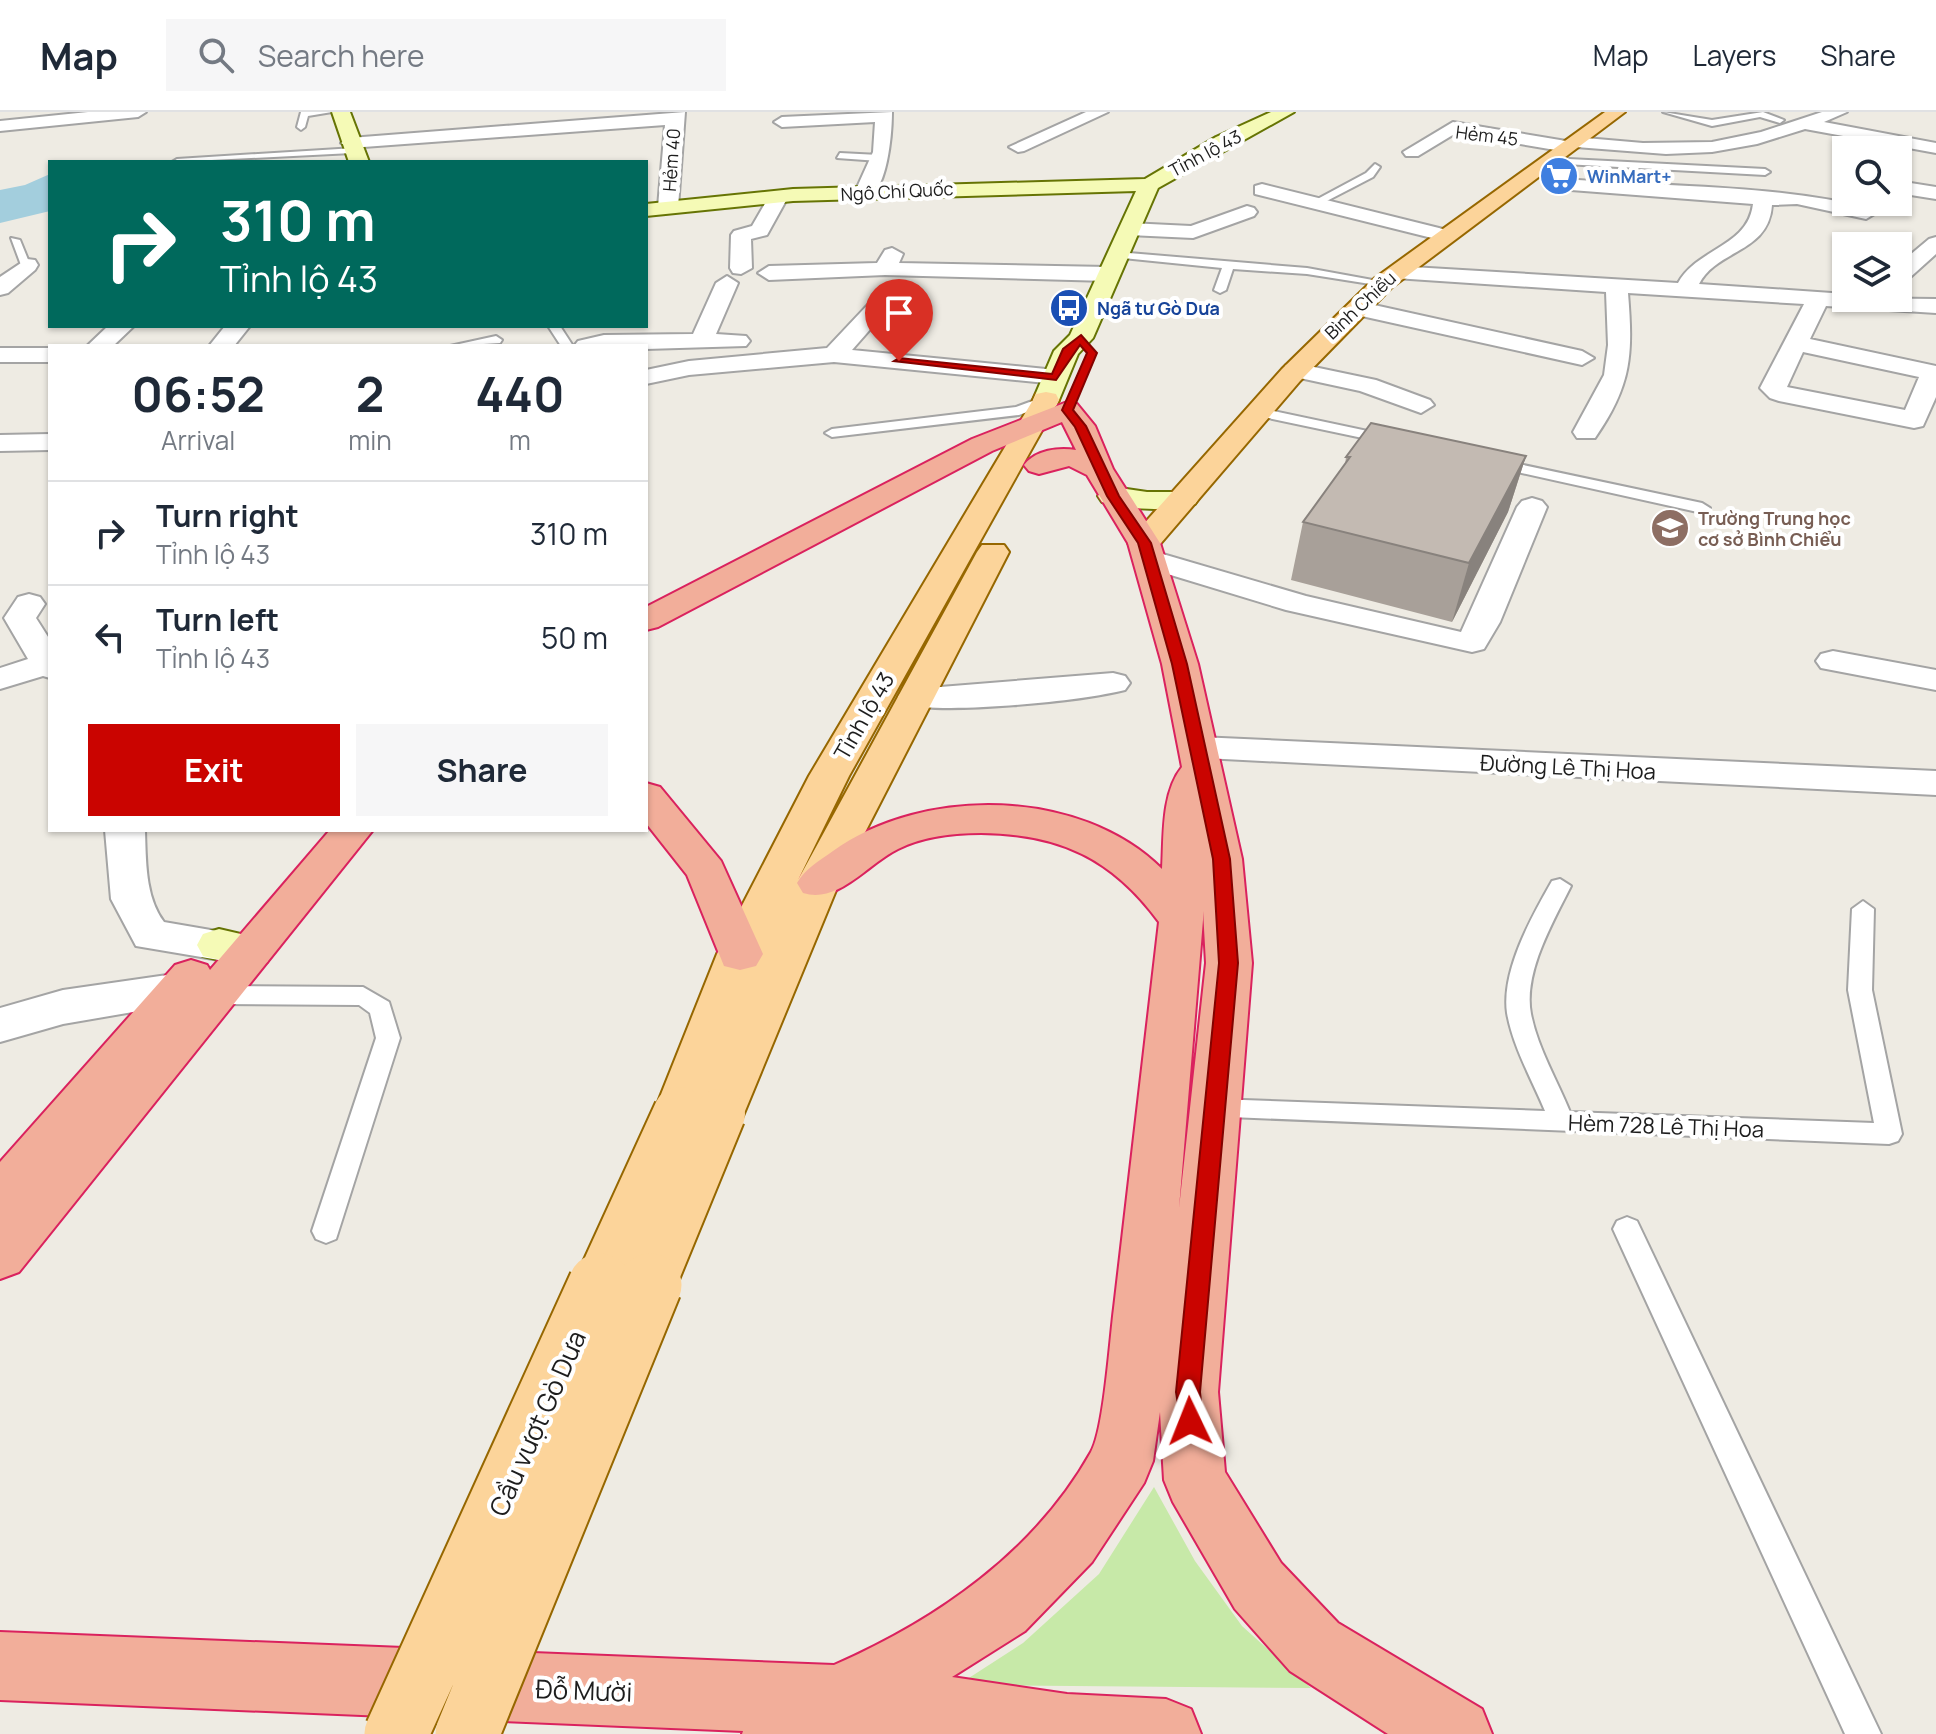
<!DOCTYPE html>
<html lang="en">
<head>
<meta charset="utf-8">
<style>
	:root { --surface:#fff; --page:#f6f6f7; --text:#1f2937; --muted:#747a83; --line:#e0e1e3; --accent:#ca0400 }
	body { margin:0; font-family:Manrope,sans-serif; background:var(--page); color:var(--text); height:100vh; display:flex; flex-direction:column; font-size:30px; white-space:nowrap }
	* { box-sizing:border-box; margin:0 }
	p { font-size:26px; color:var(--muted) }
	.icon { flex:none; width:44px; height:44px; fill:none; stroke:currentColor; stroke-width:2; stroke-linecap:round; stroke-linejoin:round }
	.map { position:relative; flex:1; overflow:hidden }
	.details { position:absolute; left:48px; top:232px; width:600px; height:488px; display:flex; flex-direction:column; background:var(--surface); border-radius:0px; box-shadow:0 2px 6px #0004 }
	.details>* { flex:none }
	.banner { position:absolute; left:48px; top:48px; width:600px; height:168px; border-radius:0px; box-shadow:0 2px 6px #0004; background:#00695c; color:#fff; overflow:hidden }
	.controls { position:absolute; left:1832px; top:24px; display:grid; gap:16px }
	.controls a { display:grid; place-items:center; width:80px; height:80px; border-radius:0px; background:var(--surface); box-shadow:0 2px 6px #0004; font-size:40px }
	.pin { position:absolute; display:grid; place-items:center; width:68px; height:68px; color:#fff; margin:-82px -34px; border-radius:50% 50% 50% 0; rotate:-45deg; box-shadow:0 0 8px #0007 }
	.pin .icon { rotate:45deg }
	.me { position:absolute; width:88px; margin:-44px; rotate:358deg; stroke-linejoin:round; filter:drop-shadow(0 0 6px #0008) }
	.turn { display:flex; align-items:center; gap:28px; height:168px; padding:0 40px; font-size:36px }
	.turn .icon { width:104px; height:104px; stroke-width:2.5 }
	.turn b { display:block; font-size:56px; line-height:68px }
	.eta { display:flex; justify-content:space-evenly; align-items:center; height:136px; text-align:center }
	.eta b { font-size:48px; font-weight:700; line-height:56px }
	.action { display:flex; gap:16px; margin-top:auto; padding:16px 40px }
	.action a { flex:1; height:92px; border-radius:0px; background:var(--accent); color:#fff; font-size:32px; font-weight:700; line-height:92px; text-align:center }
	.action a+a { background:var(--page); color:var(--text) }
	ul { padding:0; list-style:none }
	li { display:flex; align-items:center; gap:24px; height:104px; padding:0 40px; border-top:2px solid var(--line) }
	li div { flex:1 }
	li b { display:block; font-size:30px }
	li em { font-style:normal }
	header { display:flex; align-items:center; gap:48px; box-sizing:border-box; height:112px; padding:0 40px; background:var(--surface); border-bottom:2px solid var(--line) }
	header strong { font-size:38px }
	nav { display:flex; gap:44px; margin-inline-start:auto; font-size:28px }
	.search { width:560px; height:72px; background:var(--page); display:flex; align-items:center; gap:20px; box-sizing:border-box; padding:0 28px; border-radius:0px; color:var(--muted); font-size:30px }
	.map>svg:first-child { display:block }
	.grass { fill:#c7e9a8 }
	.water { fill:#a3cedd }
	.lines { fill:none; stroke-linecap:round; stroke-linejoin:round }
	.service-casing { stroke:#a4a4a4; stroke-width:4 }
	.minor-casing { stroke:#a4a4a4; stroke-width:4 }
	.tertiary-casing { stroke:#a4a4a4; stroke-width:4 }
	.secondary-casing { stroke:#667404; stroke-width:4 }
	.primary-casing { stroke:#966700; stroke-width:4 }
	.trunk-casing { stroke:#da225e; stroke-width:4 }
	.service { fill:#fff; fill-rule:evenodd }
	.minor { fill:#fff; fill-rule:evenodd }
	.tertiary { fill:#fff; fill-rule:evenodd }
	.secondary { fill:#f5fab6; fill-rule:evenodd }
	.primary { fill:#fcd49a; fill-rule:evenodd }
	.trunk { fill:#f2ae9a; fill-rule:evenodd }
	.primary-bridge-far1-casing { stroke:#966700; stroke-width:54; stroke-linecap:butt }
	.primary-bridge-casing { stroke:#966700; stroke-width:67; stroke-linecap:butt }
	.primary-bridge-far1 { stroke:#fcd49a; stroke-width:50 }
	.primary-bridge { stroke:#fcd49a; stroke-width:63 }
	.wall { fill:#a8a099 }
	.shaded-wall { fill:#88827d }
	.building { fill:#c3bab2; stroke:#88827d; stroke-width:2 }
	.route { fill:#ca0400; stroke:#830300; stroke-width:2 }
	.labels { text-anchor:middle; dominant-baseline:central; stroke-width:8; stroke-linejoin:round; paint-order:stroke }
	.far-street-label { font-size:18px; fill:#1d1d1d; stroke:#fff }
	.far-shop-label { font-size:18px; font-weight:bold; fill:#366cbe; stroke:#fff; text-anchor:start }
	.far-transit-label { font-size:18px; font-weight:bold; fill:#164399; stroke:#fff; text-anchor:start }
	.far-education-label { font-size:18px; font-weight:bold; fill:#785e54; stroke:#fff; text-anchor:start }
	.street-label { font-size:22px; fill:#1d1d1d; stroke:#fff }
	.near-street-label { font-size:26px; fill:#1d1d1d; stroke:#fff }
</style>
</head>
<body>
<header>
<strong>Map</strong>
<div class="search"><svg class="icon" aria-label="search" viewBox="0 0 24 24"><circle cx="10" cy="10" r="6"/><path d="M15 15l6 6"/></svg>Search here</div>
<nav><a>Map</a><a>Layers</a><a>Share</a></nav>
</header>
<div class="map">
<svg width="1936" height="1622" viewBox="0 0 1936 1622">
	<rect width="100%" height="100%" fill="#eeebe3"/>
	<path class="grass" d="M 1154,1375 L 1195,1449 L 1242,1514 L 1311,1576 L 958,1573 L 1023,1531 L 1099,1462 Z"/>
	<path class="water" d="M 50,62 L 50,99 L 0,111 L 0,78 L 25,73 Z"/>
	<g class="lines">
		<g class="service-casing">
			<path id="service" d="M 301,0 L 332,0 L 308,4 L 305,15 L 301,18 L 297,15 Z
				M 1663,0 L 1712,8 L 1763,0 L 1784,8 L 1780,11 L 1760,5 L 1712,14 Z
				M 355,36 L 352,41 L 172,50 L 177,47 Z
				M 840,41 L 879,43 L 884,46 L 879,49 L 837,46 Z
				M 1549,46 L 1765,57 L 1770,60 L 1765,63 L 1546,51 Z
				M 1375,52 L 1380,55 L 1373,65 L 1319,93 L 1310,91 L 1366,61 Z
				M 11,126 L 20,128 L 31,155 L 21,153 Z
				M 1117,140 L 1307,156 L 1389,171 L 1383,174 L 1307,162 L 1233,157 L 1226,178 L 1220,181 L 1214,178 L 1222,156 L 1113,145 Z
				M 548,214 L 560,214 L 573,234 L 561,234 Z
				M 496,224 L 502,228 L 500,231 L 450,234 Z
				M 1046,284 L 1051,285 L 1051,291 L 1019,303 L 832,325 L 825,321 L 832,317 L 1016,295 Z
				M 1259,296 L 1391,324 L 1398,328 L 1391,332 L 1254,303 L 1252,300 Z
				M 1495,347 L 1702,391 L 1710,396 L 1702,401 L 1490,354 L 1490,348 Z
				M 1560,767 L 1571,774 C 1553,810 1523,861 1531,902 C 1538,937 1557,968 1570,1000 L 1874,1011 L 1848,878 L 1852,797 L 1863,789 L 1874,797 L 1872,878 L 1902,1022 L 1898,1029 L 1889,1032 L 1206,1004 L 1202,997 L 1206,990 L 1215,987 L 1545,999 C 1532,968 1513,935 1507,901 C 1501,859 1532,804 1552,769 Z
				M 215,874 L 363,875 L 389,890 L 400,926 L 336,1127 L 326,1131 L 316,1127 L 312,1119 L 376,926 L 370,901 L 359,893 L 215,892 L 207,889 L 203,883 L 207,877 Z
				M 1627,1105 L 1637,1109 L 1881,1622 L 1845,1622 L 1613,1117 L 1617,1109 Z"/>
		</g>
		<g class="minor-casing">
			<path id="minor" d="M 88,0 L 146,0 L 138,5 L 0,19 L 0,9 Z
				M 685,0 L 678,95 L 668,101 L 658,95 L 665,13 L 350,36 L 341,31 L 350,26 Z
				M 892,0 C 892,20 888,82 864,88 L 854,82 L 873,40 L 875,10 L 782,15 L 774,10 L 782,5 Z
				M 1086,0 L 1108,0 L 1024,39 L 1018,40 L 1009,35 Z
				M 1822,0 L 1847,0 L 1824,10 L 1936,31 L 1936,41 L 1805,17 L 1757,32 L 1712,40 L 1666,42 L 1576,35 L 1567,40 L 1456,21 L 1418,44 L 1406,44 L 1403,40 L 1453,10 L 1566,29 L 1574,25 L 1643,31 L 1712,30 L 1761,20 Z
				M 1578,68 C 1676,75 1778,73 1873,97 L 1876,101 L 1866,107 L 1797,92 L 1772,93 C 1769,141 1717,137 1699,172 L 1846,182 L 1846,186 L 1936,187 L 1936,201 L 1826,194 L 1810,227 L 1936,254 L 1936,285 L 1923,314 L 1914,316 L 1779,289 L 1770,286 L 1760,276 L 1804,192 L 1628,181 C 1633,242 1632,273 1595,326 L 1577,326 L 1573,320 L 1604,263 L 1608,233 L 1606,180 L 1395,166 L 1384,160 L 1395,154 L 1678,171 C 1697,136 1748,135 1753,92 L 1571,78 L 1571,70 ZM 1803,240 L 1919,265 L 1905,298 L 1787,275 Z
				M 1898,69 L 1936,75 L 1936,87 L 1898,81 Z
				M 1262,72 L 1451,119 L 1454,123 L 1444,129 L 1255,82 L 1255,74 Z
				M 778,79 L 788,85 L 767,123 L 751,127 L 752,156 L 741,162 L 733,161 L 730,156 L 731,123 L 734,119 L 752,114 L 771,81 Z
				M 1247,94 L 1254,96 L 1257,100 L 1254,104 L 1193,126 L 1129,123 L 1119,117 L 1129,111 L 1191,114 Z
				M 1936,125 L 1936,142 L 1906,169 L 1898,171 L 1898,153 L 1929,127 Z
				M 892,136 L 903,142 L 899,151 L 1108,155 L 1119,162 L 1108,169 L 885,163 L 769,168 L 758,161 L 769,154 L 877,151 L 885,138 Z
				M 27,147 L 35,148 L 38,153 L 35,158 L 8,181 L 0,183 L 0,165 Z
				M 727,164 L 738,171 L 716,222 L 746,224 L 750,229 L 746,234 L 646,237 L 646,234 L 574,234 L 578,229 L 604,223 L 693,222 L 716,171 Z
				M 884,182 L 895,189 L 852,238 L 1056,258 L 1068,265 L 1056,272 L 834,250 L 689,263 L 646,272 L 646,258 L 689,249 L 827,236 L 876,184 Z
				M 1356,189 L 1582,239 L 1594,246 L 1582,253 L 1348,201 L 1345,196 Z
				M 108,214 L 134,214 L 113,234 L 87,234 Z
				M 225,214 L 250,214 L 234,234 L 209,234 Z
				M 0,236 L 50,236 L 50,250 L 0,250 Z
				M 1295,251 L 1376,268 L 1430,288 L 1434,293 L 1421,301 L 1360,279 L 1286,263 L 1283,258 L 1286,253 Z
				M 50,322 L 50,338 L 0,339 L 0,323 Z
				M 1532,386 L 1542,389 L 1547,395 L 1500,510 L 1484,537 L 1472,540 L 1286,498 L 1138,453 L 1134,447 L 1138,441 L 1149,438 L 1306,484 L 1461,520 L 1517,395 L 1522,389 Z
				M 29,482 L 40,485 L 45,492 L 36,506 L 50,528 L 50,566 L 43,564 L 0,577 L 0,556 L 28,547 L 4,506 L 18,485 Z
				M 1833,539 L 1936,558 L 1936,578 L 1821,556 L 1816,549 L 1821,542 Z
				M 1113,561 L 1125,564 L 1130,571 L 1125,578 C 1082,589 944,603 903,592 L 898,585 L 903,578 Z
				M 105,718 L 145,718 C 146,748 145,785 164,810 L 234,822 L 240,833 L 234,844 L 219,848 L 136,834 L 111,787 Z
				M 181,861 L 197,865 L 203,877 L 197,889 L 63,912 L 0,930 L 0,896 L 63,878 Z"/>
		</g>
		<g class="tertiary-casing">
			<path id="tertiary" d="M 1199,625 L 1936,659 L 1936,683 L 1185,645 L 1180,637 L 1185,629 Z"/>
		</g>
		<g class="secondary-casing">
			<path id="secondary" d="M 332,0 L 350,0 L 369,50 L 349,50 Z
				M 1271,0 L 1294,0 L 1158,76 L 1093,226 L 1078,242 L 1059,288 L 1056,294 L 1036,294 L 1033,288 L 1054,239 L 1070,223 L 1136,79 L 793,89 L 646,104 L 646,92 L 793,77 L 1145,67 L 1216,25 Z
				M 1113,375 L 1147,380 L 1195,380 L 1199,386 L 1195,392 C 1164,400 1133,398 1102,390 L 1098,384 L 1102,378 Z
				M 219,817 L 267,828 L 273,839 L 267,850 L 251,855 L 203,844 L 197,833 L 203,822 Z"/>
		</g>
		<g class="primary-casing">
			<path id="primary" d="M 1605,0 L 1625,0 L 1391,176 L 1300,269 L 1155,438 L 1133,438 L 1128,431 L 1133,424 L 1282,257 L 1375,166 Z
				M 1046,280 L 1056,282 L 1059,288 L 849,664 L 798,768 L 977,440 L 982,433 L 1004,433 L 1009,440 L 839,771 L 738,1016 L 720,1022 L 702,1016 L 699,1010 L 697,1014 L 679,1020 L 661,1014 L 654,1000 L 717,842 L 809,664 L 1033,288 L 1036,282 Z"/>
		</g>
		<g class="trunk-casing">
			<path id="trunk" d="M 1067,290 L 1077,292 L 1095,314 L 1113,357 L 1160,431 L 1198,552 L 1242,747 L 1252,851 L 1218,1280 L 1225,1360 L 1281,1451 L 1338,1511 L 1482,1597 L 1492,1622 L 1388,1622 L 1290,1559 L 1235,1497 L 1173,1390 L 1164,1368 L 1160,1300 L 1153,1349 L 1144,1371 L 1092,1450 L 1025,1519 L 952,1565 L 1067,1582 L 1166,1587 L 1191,1597 L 1201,1622 L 742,1622 L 743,1619 L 0,1588 L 0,1520 L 834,1553 C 937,1508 1035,1440 1091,1340 C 1104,1318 1110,1226 1114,1196 C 1129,1068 1144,939 1159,810 C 1112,746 1060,722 981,721 C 953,721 924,724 898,737 C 867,752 839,792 803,781 L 797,771 C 805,757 819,749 833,739 C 924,674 1081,676 1162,757 C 1164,725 1161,681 1182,655 L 1162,552 L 1128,431 L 1087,363 L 1069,354 L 1039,362 L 1029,359 L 1024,353 C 1035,338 1059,335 1076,338 L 1062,310 L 992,339 L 658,515 L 646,518 L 646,495 L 972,327 ZM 1203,799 L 1206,851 L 1179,1096 L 1203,808 Z
				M 646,671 L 660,675 L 721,749 L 763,842 L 756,854 L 740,858 L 724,854 L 687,763 L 646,711 Z
				M 330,718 L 373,718 L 19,1160 L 0,1167 L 0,1050 L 175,853 L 191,848 L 207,853 L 210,858 Z"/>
		</g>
		<use href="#service" class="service"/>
		<use href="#minor" class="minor"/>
		<use href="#tertiary" class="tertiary"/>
		<use href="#secondary" class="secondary"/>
		<use href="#primary" class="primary"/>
		<use href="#trunk" class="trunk"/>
		<g class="primary-bridge-far1-casing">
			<path id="primary-bridge-far1" d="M 599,1175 L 679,1000
				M 649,1175 L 720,1002"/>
		</g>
		<g class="primary-bridge-casing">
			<path id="primary-bridge" d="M 396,1622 L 600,1173
				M 467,1622 L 650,1173"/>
		</g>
		<use href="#primary-bridge-far1" class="primary-bridge-far1"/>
		<use href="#primary-bridge" class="primary-bridge"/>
	</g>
	<path class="wall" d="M 1526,344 L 1508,400 L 1452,510 L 1291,468 L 1303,410 L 1345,353 L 1346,345 Z"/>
	<path class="shaded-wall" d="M 1526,344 L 1508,400 L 1452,510 L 1469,451 Z"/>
	<path class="building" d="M 1371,311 L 1526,344 L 1469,451 L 1303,410 L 1350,345 L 1346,345 Z"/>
	<path class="route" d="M 1081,223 L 1097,241 L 1073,298 L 1086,314 L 1119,384 L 1151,431 L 1187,552 L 1230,747 L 1238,851 L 1200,1280 L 1203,1309 L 1199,1318 L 1190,1321 L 1182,1318 L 1176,1280 L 1219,851 L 1213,747 L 1172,552 L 1138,431 L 1107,384 L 1075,315 L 1062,298 L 1087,241 L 1080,233 L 1056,268 L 894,249 L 899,246 L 1052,262 L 1063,237 Z"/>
	<defs>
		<g id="supermarket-disc" transform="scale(2)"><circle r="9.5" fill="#3f7fe0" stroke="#fff"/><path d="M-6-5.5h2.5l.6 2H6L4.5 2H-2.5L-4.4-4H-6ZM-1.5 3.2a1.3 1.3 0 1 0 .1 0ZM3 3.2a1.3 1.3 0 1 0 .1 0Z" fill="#fff"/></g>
		<g id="bus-disc" transform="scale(2)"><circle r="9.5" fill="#1a4fb4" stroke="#fff"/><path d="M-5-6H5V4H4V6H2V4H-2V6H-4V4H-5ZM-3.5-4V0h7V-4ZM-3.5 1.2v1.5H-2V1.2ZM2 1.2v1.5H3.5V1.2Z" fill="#fff"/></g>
		<g id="school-disc" transform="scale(2)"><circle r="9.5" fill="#8d6e63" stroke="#fff"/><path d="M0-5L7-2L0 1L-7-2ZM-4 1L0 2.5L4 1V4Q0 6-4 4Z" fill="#fff"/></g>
	</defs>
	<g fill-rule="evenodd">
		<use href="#supermarket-disc" x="1559" y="64"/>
		<use href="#bus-disc" x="1069" y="196"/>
		<use href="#school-disc" x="1670" y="416"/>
	</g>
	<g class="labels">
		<g class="far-street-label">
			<text transform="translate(1487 23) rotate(7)">Hẻm 45</text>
			<text transform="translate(1205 41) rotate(-28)">Tỉnh lộ 43</text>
			<text transform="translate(671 48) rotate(-86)">Hẻm 40</text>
			<text transform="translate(897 79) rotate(-3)">Ngô Chí Quốc</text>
			<text transform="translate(1360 193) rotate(-43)">Bình Chiểu</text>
		</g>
		<g class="far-shop-label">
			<text x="1587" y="64">WinMart+</text>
		</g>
		<g class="far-transit-label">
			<text x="1097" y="196">Ngã tư Gò Dưa</text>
		</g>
		<g class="far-education-label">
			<text x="1698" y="406">Trường Trung học<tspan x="1698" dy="21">cơ sở Bình Chiểu</tspan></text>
		</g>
		<g class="street-label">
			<text transform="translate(864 604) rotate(-60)">Tỉnh lộ 43</text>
			<text transform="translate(1568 655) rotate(3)">Đường Lê Thị Hoa</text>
			<text transform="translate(1666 1014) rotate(2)">Hèm 728 Lê Thị Hoa</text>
		</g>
		<g class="near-street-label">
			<text transform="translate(537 1311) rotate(-66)">Cầu vượt Gò Dưa</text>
			<text transform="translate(584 1578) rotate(2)">Đỗ Mười</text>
		</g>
	</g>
</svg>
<div class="controls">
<a><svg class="icon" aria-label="search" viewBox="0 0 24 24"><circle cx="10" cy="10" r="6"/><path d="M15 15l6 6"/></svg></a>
<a><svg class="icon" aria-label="layers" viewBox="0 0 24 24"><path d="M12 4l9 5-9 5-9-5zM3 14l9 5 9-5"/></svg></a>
</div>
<div class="pin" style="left:899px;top:249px;background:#d93025"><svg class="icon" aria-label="arrive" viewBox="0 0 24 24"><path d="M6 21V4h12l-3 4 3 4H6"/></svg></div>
<svg class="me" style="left:1190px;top:1309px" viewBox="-20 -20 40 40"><path d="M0-17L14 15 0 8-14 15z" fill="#ca0400" stroke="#fff" stroke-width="4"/></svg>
<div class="banner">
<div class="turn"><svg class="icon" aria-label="right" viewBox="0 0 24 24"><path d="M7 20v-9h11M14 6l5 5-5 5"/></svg><div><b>310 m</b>Tỉnh lộ 43</div></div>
</div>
<section class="details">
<div class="eta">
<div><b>06:52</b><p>Arrival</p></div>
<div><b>2</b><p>min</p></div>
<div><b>440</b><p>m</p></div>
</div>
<ul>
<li><svg class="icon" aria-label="right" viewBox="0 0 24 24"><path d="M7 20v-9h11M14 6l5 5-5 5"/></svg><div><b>Turn right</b><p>Tỉnh lộ 43</p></div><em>310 m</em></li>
<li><svg class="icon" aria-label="left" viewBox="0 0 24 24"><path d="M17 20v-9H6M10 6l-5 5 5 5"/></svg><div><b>Turn left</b><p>Tỉnh lộ 43</p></div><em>50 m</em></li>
</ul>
<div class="action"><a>Exit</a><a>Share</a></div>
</section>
</div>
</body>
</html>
